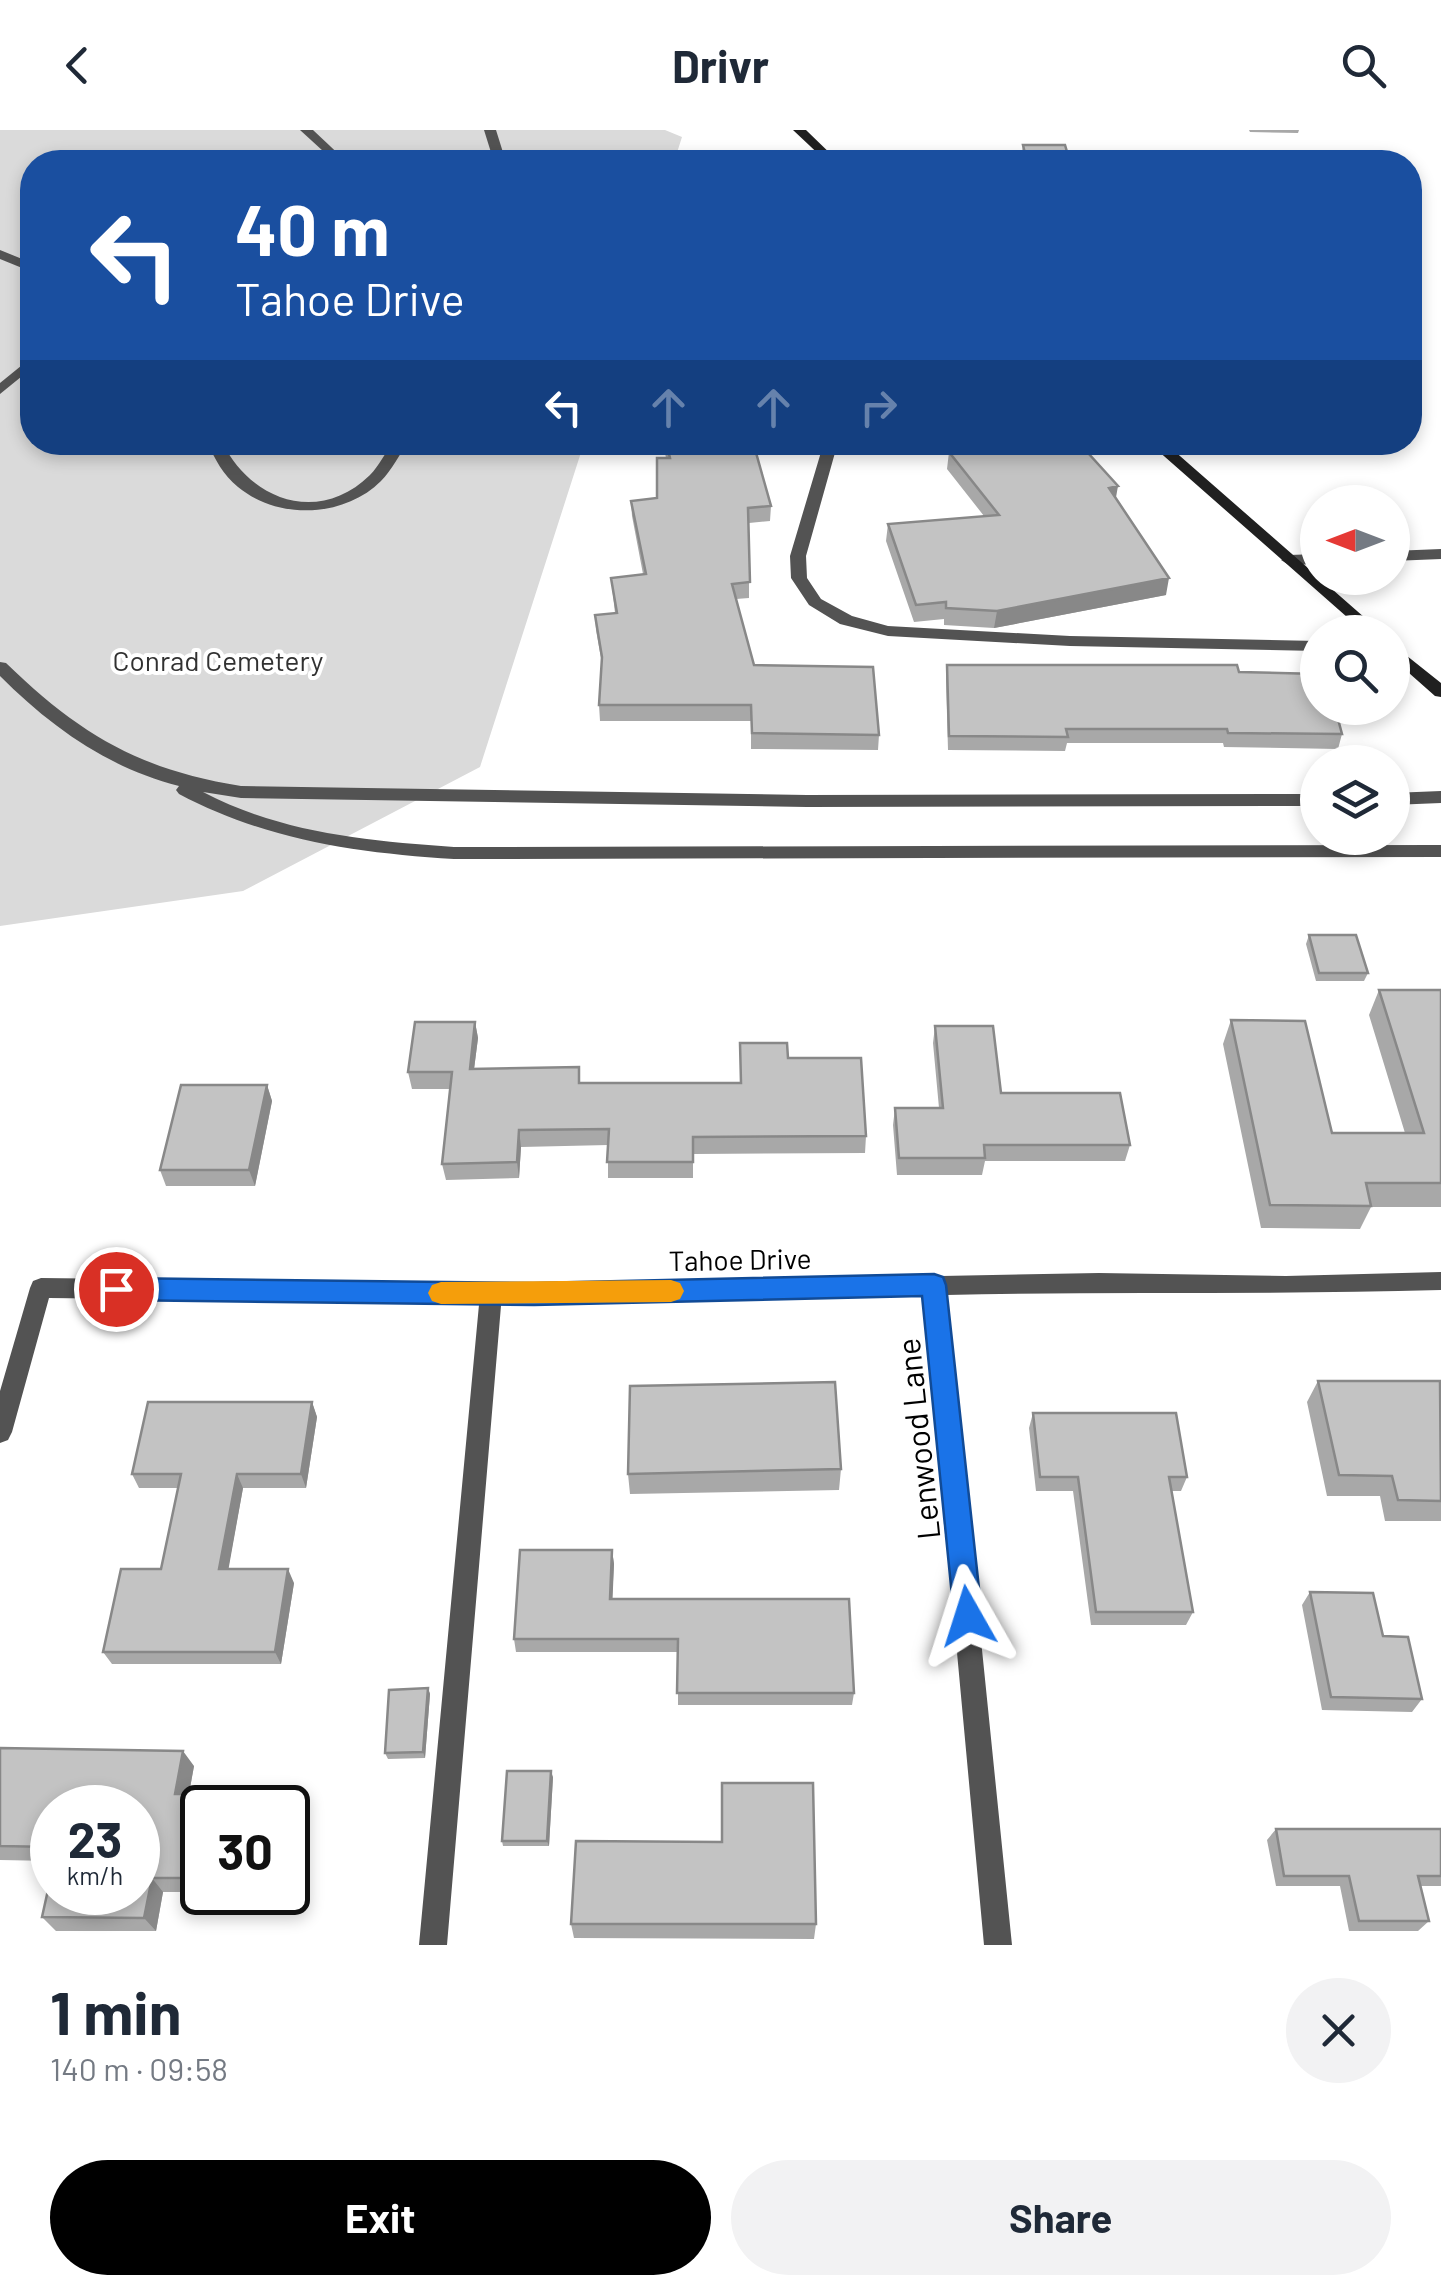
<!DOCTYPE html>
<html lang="en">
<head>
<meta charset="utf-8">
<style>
	:root { --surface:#fff; --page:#f2f2f3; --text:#1f2937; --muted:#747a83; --accent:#000 }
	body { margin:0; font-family:Barlow,sans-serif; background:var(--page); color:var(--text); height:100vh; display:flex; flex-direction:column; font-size:38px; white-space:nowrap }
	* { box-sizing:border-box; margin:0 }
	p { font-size:32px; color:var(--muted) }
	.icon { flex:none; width:55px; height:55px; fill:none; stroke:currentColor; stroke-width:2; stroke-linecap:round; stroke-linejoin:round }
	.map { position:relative; height:1815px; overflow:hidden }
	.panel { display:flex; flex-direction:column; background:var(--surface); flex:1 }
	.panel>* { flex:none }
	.top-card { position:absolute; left:20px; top:20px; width:1402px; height:305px; border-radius:40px; box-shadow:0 5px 15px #0003; background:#1a4fa0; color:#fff; overflow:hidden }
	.needle { width:65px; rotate:270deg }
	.controls { position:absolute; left:1300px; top:355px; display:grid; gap:20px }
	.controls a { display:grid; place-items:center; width:110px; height:110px; border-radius:50%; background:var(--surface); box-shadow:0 5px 15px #0003; font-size:50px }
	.speed { position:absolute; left:30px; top:1655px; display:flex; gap:20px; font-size:50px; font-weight:700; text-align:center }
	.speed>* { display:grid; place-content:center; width:130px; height:130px; border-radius:50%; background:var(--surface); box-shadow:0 5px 15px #0003; line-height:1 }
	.speed small { font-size:25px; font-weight:400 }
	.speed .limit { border:5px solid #111; border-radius:15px; background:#fff; color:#111 }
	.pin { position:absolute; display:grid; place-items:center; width:85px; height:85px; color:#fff; margin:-42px; border:5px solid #fff; border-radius:50%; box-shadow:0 2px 10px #0007 }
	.me { position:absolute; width:110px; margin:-55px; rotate:354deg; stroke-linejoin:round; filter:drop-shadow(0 0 8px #0008) }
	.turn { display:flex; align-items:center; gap:35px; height:210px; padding:0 50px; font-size:45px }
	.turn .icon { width:130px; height:130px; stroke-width:2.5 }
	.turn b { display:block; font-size:70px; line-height:85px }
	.lanes { display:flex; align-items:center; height:95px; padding:0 50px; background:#0003; justify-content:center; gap:50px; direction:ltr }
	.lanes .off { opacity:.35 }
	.round { display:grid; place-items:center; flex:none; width:105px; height:105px; border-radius:52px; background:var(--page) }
	.overview { display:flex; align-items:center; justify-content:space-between; height:170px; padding:0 50px }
	h1 { font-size:60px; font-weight:700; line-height:75px }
	.button { display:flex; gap:20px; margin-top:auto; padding:20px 50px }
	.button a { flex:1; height:115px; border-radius:60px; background:var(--accent); color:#fff; font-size:40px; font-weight:700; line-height:115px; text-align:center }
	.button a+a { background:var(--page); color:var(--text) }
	header { display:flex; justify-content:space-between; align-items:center; height:130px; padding:0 50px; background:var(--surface); font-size:45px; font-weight:700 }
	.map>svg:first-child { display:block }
	.green { fill:#dadada }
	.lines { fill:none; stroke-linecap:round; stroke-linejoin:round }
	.lane { fill:#535353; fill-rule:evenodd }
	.street { fill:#535353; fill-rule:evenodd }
	.secondary { fill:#202020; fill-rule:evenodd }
	.wall { fill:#a8a8a8 }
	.shaded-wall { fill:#888 }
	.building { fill:#c3c3c3; stroke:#888; stroke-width:2.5 }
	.route { fill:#1a73e8; stroke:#114b97; stroke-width:2.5 }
	.slow { fill:#f59e0b }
	.labels { text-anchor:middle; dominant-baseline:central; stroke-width:8; stroke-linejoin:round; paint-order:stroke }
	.park-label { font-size:28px; fill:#313131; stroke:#fff }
	.street-label { font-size:28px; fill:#000; stroke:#fff }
	.near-street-label { font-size:32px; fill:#000; stroke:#fff }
</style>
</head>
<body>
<header><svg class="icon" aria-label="back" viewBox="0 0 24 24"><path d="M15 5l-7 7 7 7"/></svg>Drivr<svg class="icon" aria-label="search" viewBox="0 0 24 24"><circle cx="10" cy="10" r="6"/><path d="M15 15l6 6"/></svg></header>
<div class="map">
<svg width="1441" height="1815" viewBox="0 0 1441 1815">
	<rect width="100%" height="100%" fill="#fff"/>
	<path class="green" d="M 0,0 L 665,0 L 682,7 L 674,32 L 32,32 L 32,312 L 584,313 L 480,637 L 243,761 L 0,796 Z"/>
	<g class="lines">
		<path class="lane" d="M 300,0 L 313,0 L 347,32 L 335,32 Z
			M 484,0 L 496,0 L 506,32 L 494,32 Z
			M 0,120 L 32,133 L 32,142 L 0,129 Z
			M 32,227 L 32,238 L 0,264 L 0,253 Z
			M 207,312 L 222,312 C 251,371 319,395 370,345 C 379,336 385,323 393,312 L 408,312 C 399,325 392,340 381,351 C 344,388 278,390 238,357 C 223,345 215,329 207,312 Z
			M 0,532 L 6,533 C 79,604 140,640 241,656 L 807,665 L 1318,664 L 1318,676 L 807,677 L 241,668 L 203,662 C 281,703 367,711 454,717 L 1441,715 L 1441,727 L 454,729 C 357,723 266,710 179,664 L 176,660 L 179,656 C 108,638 51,597 0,546 Z
			M 1441,661 L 1441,673 L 1392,675 L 1392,663 Z
			M 491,1154 L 499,1157 L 502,1164 L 447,1815 L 419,1815 L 480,1164 L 483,1157 Z"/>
		<path class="street" d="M 824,312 L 838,312 L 806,426 L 807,448 L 821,469 L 852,486 L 888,496 L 1070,506 L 1318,511 L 1318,521 L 1070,516 L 888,506 L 840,494 L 809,475 L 791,448 L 790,426 Z
			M 1441,419 L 1441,429 L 1392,431 L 1392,421 Z
			M 1318,424 L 1318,434 L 1289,435 L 1281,430 L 1289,425 Z
			M 1441,1142 L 1441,1160 C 1276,1165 1111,1161 946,1165 L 1012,1815 L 984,1815 L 924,1165 L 534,1174 L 49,1168 L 12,1302 L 8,1310 L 0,1313 L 0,1261 L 30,1158 L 33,1151 L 41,1148 L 534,1154 L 1099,1143 L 1286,1146 Z"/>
		<path class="secondary" d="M 793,0 L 806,0 L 839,32 L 827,32 Z
			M 1148,312 L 1164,312 L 1381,502 L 1364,502 Z
			M 1392,514 L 1441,553 L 1441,567 L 1435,566 L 1392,528 Z"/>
	</g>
	<path class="wall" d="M 1249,0 L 1299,0 L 1298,3 L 1250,2 Z
		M 1023,15 L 1070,32 L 1021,32 Z
		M 790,312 L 790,316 L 755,319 L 771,376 L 770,391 L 749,393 L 749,468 L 736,469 L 754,535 L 879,605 L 878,620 L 751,619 L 751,591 L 600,591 L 599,575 L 602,534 L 596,500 L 595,485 L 615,483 L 611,448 L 643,444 L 632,386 L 631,371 L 657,368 L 666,328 L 663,313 Z
		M 940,312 L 1078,312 L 1116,368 L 1166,465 L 994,498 L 944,495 L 944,489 L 914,492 L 886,411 L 888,394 L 984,386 L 947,339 L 949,322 Z
		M 947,535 L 1239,542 L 1342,604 L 1338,619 L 1224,617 L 1223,613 L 1067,613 L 1065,621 L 948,620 L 946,549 Z
		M 1309,805 L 1368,843 L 1364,851 L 1316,851 L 1306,814 Z
		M 1379,860 L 1441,860 L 1441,1077 L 1371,1077 L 1360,1099 L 1261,1098 L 1223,914 L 1231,890 L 1332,1003 L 1405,1003 L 1369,885 Z
		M 475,892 L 478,908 L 474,939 L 581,953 L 740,953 L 788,928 L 866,1006 L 865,1023 L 693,1024 L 693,1048 L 608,1048 L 608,1015 L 521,1017 L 519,1048 L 446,1050 L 442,1034 L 450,959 L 412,959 L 408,942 Z
		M 935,896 L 1001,963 L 1130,1015 L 1125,1031 L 985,1031 L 982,1045 L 897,1045 L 893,995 L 895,978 L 939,978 L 933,913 Z
		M 267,955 L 272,971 L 255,1056 L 166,1056 L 160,1040 Z
		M 1318,1251 L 1441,1255 L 1441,1391 L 1385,1391 L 1380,1366 L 1327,1366 L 1307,1272 Z
		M 312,1272 L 317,1287 L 306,1358 L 243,1358 L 228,1439 L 294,1453 L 281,1534 L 112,1534 L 103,1522 L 161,1439 L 178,1358 L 139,1358 L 132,1344 Z
		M 1033,1283 L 1187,1347 L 1181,1361 L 1172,1361 L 1193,1482 L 1186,1495 L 1091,1495 L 1073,1361 L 1036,1361 L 1029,1298 Z
		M 841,1339 L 839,1360 L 630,1364 L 628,1344 Z
		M 612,1420 L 614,1434 L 612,1469 L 854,1563 L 852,1575 L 678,1575 L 678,1522 L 516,1522 L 514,1509 Z
		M 1310,1462 L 1383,1506 L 1422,1569 L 1412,1582 L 1322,1580 L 1302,1475 Z
		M 428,1558 L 430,1564 L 425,1628 L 388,1629 L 385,1623 Z
		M 0,1618 L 194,1636 L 189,1664 L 245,1664 L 253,1678 L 202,1678 L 202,1762 L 163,1762 L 156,1801 L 56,1801 L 42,1787 L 138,1762 L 52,1678 L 52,1731 L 0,1730 Z
		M 553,1647 L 549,1716 L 503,1716 L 502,1711 Z
		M 1276,1699 L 1441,1699 L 1441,1756 L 1421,1756 L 1429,1791 L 1418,1801 L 1349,1801 L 1340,1756 L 1276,1756 L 1267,1710 Z
		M 722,1712 L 816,1794 L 814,1809 L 574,1808 L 571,1794 Z"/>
	<path class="shaded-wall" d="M 1118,356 L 1115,373 L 1109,358 Z
		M 1169,448 L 1166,465 L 994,498 L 997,481 Z
		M 475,892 L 478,908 L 472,955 L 470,939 Z
		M 267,955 L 272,971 L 255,1056 L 249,1040 Z
		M 519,1000 L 521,1017 L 519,1048 L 517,1032 Z
		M 312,1272 L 317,1287 L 306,1358 L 301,1344 Z
		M 237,1344 L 243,1358 L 226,1453 L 219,1439 Z
		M 612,1420 L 614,1434 L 612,1482 L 610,1469 Z
		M 288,1439 L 294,1453 L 281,1534 L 275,1522 Z
		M 428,1558 L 430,1564 L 425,1628 L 423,1622 Z
		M 183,1621 L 194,1636 L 186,1679 L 175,1664 Z
		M 551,1641 L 553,1647 L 549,1716 L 547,1711 Z
		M 245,1664 L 253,1678 L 243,1678 Z
		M 152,1748 L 163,1762 L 156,1801 L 144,1788 Z"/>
	<path class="building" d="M 1023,15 L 1065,15 L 1070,32 L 1027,32 Z
		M 666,312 L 753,312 L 771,376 L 748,378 L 750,452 L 732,454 L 754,535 L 873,537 L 879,605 L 752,603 L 751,575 L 599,575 L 602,527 L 595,485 L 617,483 L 611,448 L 646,444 L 631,371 L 657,368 L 657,328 L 670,328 Z
		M 958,312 L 1078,312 L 1118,356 L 1109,358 L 1169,448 L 997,481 L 946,478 L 946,472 L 916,475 L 888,394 L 999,385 L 949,322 L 963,319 Z
		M 947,535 L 1237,535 L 1239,542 L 1318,544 L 1318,578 L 1335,578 L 1342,604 L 1228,603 L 1227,599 L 1066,599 L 1068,607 L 949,606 Z
		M 1309,805 L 1356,805 L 1368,843 L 1319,843 Z
		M 1379,860 L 1441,860 L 1441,1053 L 1366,1053 L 1371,1076 L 1270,1075 L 1231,890 L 1305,891 L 1332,1003 L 1424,1003 Z
		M 415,892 L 475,892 L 470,939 L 579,937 L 579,953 L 741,953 L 740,913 L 787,913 L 788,928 L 861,928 L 866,1006 L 693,1007 L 693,1032 L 607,1032 L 609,999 L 519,1000 L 517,1032 L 442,1034 L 452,942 L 408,942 Z
		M 935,896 L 993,896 L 1001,963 L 1120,963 L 1130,1015 L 984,1015 L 985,1028 L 899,1028 L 895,978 L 943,978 Z
		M 181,955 L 267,955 L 249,1040 L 160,1040 Z
		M 1318,1251 L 1440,1251 L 1441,1371 L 1398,1370 L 1392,1346 L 1339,1345 Z
		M 835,1252 L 841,1339 L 628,1344 L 630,1256 Z
		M 148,1272 L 312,1272 L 301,1344 L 237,1344 L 219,1439 L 288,1439 L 275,1522 L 103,1522 L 121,1439 L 161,1439 L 181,1344 L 132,1344 Z
		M 1033,1283 L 1176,1283 L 1187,1347 L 1169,1347 L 1193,1482 L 1096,1482 L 1078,1347 L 1040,1347 Z
		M 520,1420 L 612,1420 L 610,1469 L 849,1469 L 854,1563 L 677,1563 L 678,1509 L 514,1509 Z
		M 1310,1462 L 1373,1463 L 1383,1506 L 1408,1507 L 1422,1569 L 1331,1567 Z
		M 428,1558 L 423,1622 L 385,1623 L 389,1560 Z
		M 0,1618 L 183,1621 L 175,1664 L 245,1664 L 243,1678 L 202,1678 L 202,1748 L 152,1748 L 144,1788 L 42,1787 L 52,1742 L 52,1762 L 138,1762 L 138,1678 L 52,1678 L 52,1717 L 0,1716 Z
		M 507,1641 L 551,1641 L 547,1711 L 502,1711 Z
		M 722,1653 L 813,1653 L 816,1794 L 571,1794 L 576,1711 L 722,1712 Z
		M 1276,1699 L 1441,1699 L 1441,1746 L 1418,1746 L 1429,1791 L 1359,1791 L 1349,1746 L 1284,1746 Z"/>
	<path class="route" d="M 934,1144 L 943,1147 L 946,1155 L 982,1486 L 978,1496 L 968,1500 L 958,1496 L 954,1486 L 922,1166 L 534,1175 L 116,1170 L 107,1166 L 103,1159 L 107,1151 L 116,1148 L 534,1153 Z"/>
	<path class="slow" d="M 671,1150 L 680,1153 L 684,1161 L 680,1169 L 671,1172 L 441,1174 L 432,1171 L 428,1163 L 432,1155 L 441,1152 Z"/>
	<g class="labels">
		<g class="park-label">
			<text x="218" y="530">Conrad Cemetery</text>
		</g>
		<g class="street-label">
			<text transform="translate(740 1129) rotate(-1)">Tahoe Drive</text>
		</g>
		<g class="near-street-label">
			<text transform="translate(917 1309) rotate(-96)">Lenwood Lane</text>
		</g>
	</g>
</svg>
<div class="controls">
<a><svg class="needle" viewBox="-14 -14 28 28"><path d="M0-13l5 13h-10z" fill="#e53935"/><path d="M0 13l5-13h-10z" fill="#747a83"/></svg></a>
<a><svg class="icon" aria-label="search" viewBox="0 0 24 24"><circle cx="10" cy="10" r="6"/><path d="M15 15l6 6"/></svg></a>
<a><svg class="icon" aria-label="layers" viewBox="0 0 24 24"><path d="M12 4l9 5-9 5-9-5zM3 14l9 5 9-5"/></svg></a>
</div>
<div class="speed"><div>23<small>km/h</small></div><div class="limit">30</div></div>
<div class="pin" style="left:116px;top:1159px;background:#d93025"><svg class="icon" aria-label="arrive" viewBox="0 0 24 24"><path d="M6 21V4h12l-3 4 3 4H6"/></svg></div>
<svg class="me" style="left:968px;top:1486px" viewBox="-20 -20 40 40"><path d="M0-17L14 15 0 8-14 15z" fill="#1a73e8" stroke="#fff" stroke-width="4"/></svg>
<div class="top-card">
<div class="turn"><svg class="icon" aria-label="left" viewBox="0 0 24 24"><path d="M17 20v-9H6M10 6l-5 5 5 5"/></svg><div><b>40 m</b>Tahoe Drive</div></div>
<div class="lanes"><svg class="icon" aria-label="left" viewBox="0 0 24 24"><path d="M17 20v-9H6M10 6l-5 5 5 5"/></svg><svg class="icon off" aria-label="ahead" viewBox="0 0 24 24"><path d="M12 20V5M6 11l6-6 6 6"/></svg><svg class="icon off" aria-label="ahead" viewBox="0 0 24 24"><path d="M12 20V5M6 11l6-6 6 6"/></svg><svg class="icon off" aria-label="right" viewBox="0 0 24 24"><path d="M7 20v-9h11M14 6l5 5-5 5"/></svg></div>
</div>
</div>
<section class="panel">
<div class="overview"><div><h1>1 min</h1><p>140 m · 09:58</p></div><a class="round"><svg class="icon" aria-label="close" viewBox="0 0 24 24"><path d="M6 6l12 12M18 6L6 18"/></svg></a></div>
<div class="button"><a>Exit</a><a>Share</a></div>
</section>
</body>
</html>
